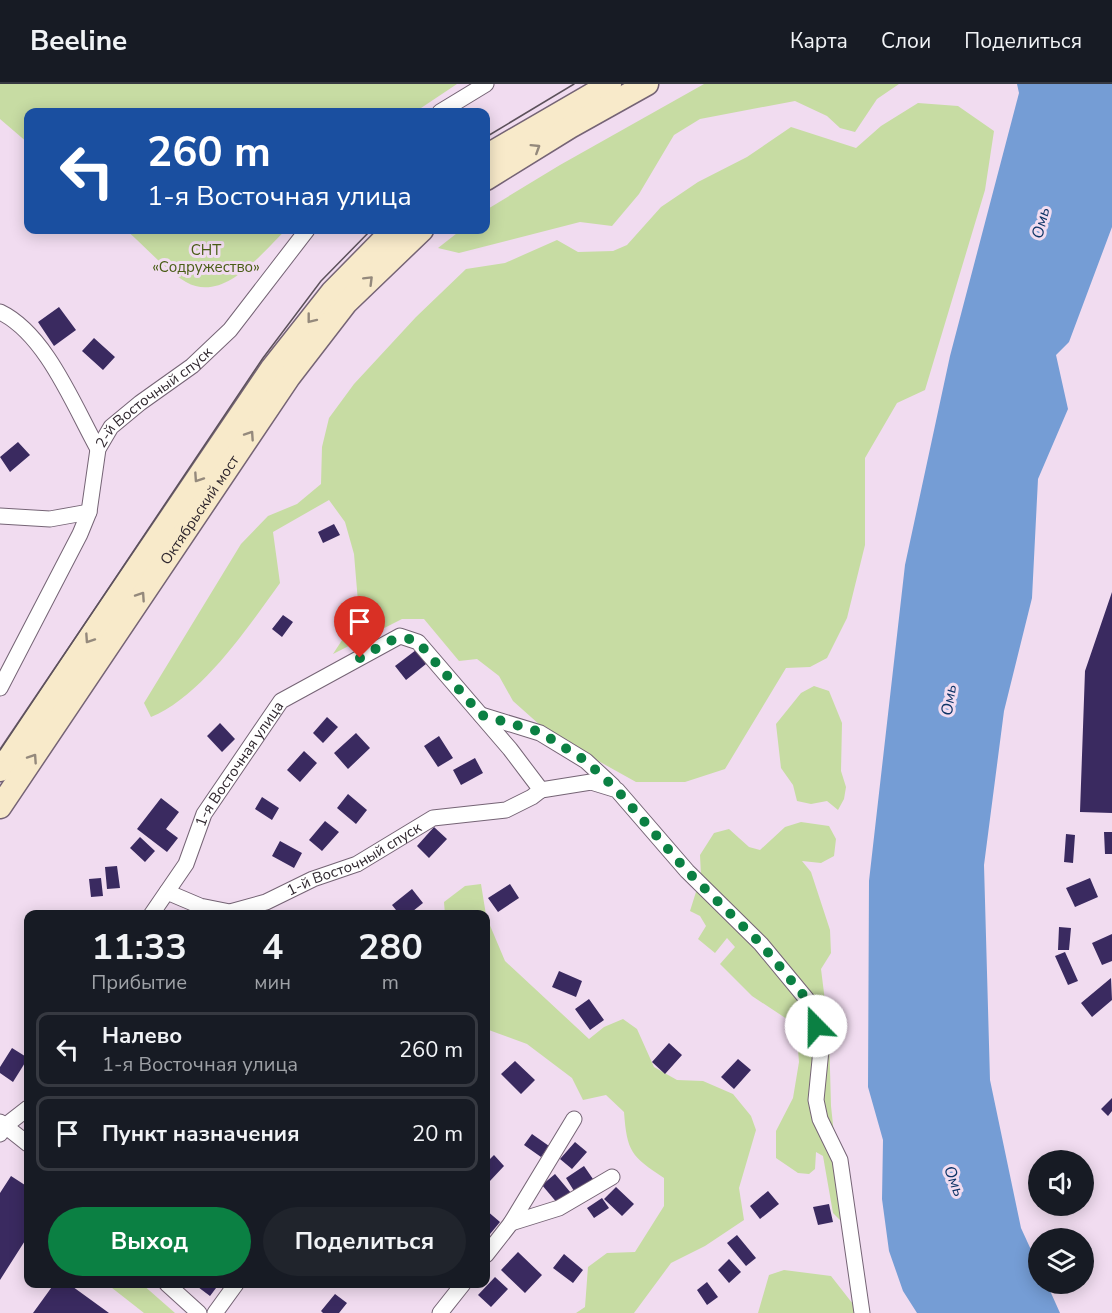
<!DOCTYPE html>
<html lang="ru">
<head>
<meta charset="utf-8">
<style>
	:root { --surface:#171b24; --page:#20242c; --text:#f1f3f6; --muted:#9ea1a6; --line:#363941; --accent:#0b8043 }
	body { margin:0; font-family:"Nunito Sans",sans-serif; background:var(--page); color:var(--text); height:100vh; display:flex; flex-direction:column; font-size:22px; white-space:nowrap }
	* { box-sizing:border-box; margin:0 }
	p { font-size:20px; color:var(--muted) }
	.icon { flex:none; width:33px; height:33px; fill:none; stroke:currentColor; stroke-width:2; stroke-linecap:round; stroke-linejoin:round }
	.map { position:relative; flex:1; overflow:hidden }
	.panel { position:absolute; left:24px; top:826px; width:466px; height:378px; display:flex; flex-direction:column; background:var(--surface); border-radius:12px; box-shadow:0 3px 15px #0003 }
	.panel>* { flex:none }
	.hud { position:absolute; left:24px; top:24px; width:466px; height:126px; border-radius:12px; box-shadow:0 3px 15px #0003; background:#1a4fa0; color:#fff; overflow:hidden }
	.controls { position:absolute; left:1028px; top:1066px; display:grid; gap:12px }
	.controls a { display:grid; place-items:center; width:66px; height:66px; border-radius:50%; background:var(--surface); box-shadow:0 3px 15px #0003; font-size:30px }
	.pin { position:absolute; display:grid; place-items:center; width:51px; height:51px; color:#fff; margin:-62px -26px; border-radius:50% 50% 50% 0; rotate:-45deg; box-shadow:0 0 6px #0007 }
	.pin .icon { rotate:45deg }
	.me { position:absolute; width:66px; margin:-33px; rotate:338deg; stroke-linejoin:round; filter:drop-shadow(0 0 4px #0008) }
	.turn { display:flex; align-items:center; gap:21px; height:126px; padding:0 24px; font-size:27px }
	.turn .icon { width:78px; height:78px; stroke-width:2.5 }
	.turn b { display:block; font-size:42px; line-height:51px }
	.eta { display:flex; justify-content:space-evenly; align-items:center; height:102px; text-align:center }
	.eta b { font-size:36px; font-weight:700; line-height:42px }
	.cta { display:flex; gap:12px; margin-top:auto; padding:12px 24px }
	.cta a { flex:1; height:69px; border-radius:36px; background:var(--accent); color:#fff; font-size:24px; font-weight:700; line-height:69px; text-align:center }
	.cta a+a { background:var(--page); color:var(--text) }
	ul { padding:0; list-style:none }
	li { display:flex; align-items:center; gap:18px; height:75px; margin:0 12px 9px; padding:0 12px; border:3px solid var(--line); border-radius:12px }
	li div { flex:1 }
	li b { display:block; font-size:22px }
	li em { font-style:normal }
	header { display:flex; align-items:center; gap:36px; box-sizing:border-box; height:84px; padding:0 30px; background:var(--surface); border-bottom:2px solid var(--line) }
	header strong { font-size:28px }
	nav { display:flex; gap:33px; margin-inline-start:auto; font-size:21px }
	.map>svg:first-child { display:block }
	.green { fill:#c7dca3 }
	.water { fill:#759dd5 }
	.building { fill:#3a2a60 }
	.lines { fill:none; stroke-linecap:round; stroke-linejoin:round }
	.street-casing { stroke:#756475; stroke-width:17 }
	.secondary-casing { stroke:#756475; stroke-width:25 }
	.street { stroke:#fff; stroke-width:15 }
	.secondary { stroke:#f8eaca; stroke-width:22 }
	.tram { stroke:#5c515b; stroke-width:1.5 }
	.oneway { stroke:#94897c }
	.route { stroke:#0b8043; stroke-width:10; stroke-dasharray:0 18 }
	.labels { text-anchor:middle; dominant-baseline:central; stroke-width:6; stroke-linejoin:round; paint-order:stroke }
	.park-label { font-size:15px; fill:#495d16; stroke:#f1dcf0 }
	.street-label { font-size:15px; fill:#30282f; stroke:#f1dcf0 }
	.water-label { font-size:16px; font-style:italic; fill:#0d3466; stroke:#f1dcf0 }
</style>
</head>
<body>
<header>
<strong>Beeline</strong>
<nav><a>Карта</a><a>Слои</a><a>Поделиться</a></nav>
</header>
<div class="map">
<svg width="1112" height="1229" viewBox="0 0 1112 1229">
	<rect width="100%" height="100%" fill="#f1dcf0"/>
	<path class="green" d="M 0,0 L 457,0 L 415,28 L 28,28 L 28,59 L 0,35 Z
		M 704,0 L 899,0 L 877,15 L 855,48 L 840,44 L 827,32 L 795,17 L 700,35 L 674,51 L 639,110 L 612,142 L 580,138 L 459,169 L 438,164 L 461,146 L 486,146 L 486,126 L 560,81 Z
		M 918,19 L 958,22 L 994,47 L 985,106 L 925,306 L 897,319 L 865,374 L 865,461 L 847,534 L 827,574 L 810,583 L 786,584 L 725,685 L 685,698 L 636,698 L 550,650 L 513,617 L 499,592 L 477,575 L 459,577 L 424,535 L 402,535 L 333,570 L 359,530 L 354,470 L 345,438 L 329,416 L 273,448 L 280,499 C 248,543 202,612 151,633 L 144,619 L 241,460 L 268,432 L 297,420 L 321,400 L 322,363 L 329,334 L 354,300 L 416,233 L 466,185 L 505,179 L 557,156 L 578,168 L 613,167 L 627,161 L 661,123 L 698,98 L 747,73 L 791,43 L 856,64 L 881,42 Z
		M 126,146 L 286,146 C 262,168 224,220 186,198 C 165,186 145,162 126,146 Z
		M 814,602 L 829,607 L 842,639 L 841,687 L 846,703 L 844,715 L 838,726 L 827,717 L 811,720 L 797,717 L 793,701 L 781,684 L 776,640 L 801,609 Z
		M 801,738 L 829,742 L 836,755 L 834,772 L 821,779 L 802,777 L 811,788 L 830,846 L 831,869 L 821,885 L 829,949 L 831,1022 L 843,1134 L 840,1136 L 833,1129 L 823,1072 L 816,1068 L 815,1085 L 809,1090 L 798,1089 L 776,1074 L 776,1047 L 793,1014 L 799,978 L 796,941 L 752,912 L 720,880 L 735,863 L 727,854 L 715,869 L 698,855 L 706,842 L 700,832 L 690,827 L 701,792 L 700,771 L 714,749 L 729,745 L 749,763 L 760,766 L 785,743 Z
		M 481,800 L 486,831 L 445,831 L 444,818 L 465,802 Z
		M 486,832 L 505,877 L 589,955 L 604,943 L 623,935 L 637,945 L 654,983 L 677,996 L 703,997 L 733,1010 L 751,1032 L 756,1046 L 739,1104 L 744,1136 L 705,1162 L 671,1179 L 634,1229 L 576,1229 L 585,1223 L 588,1183 L 607,1169 L 635,1168 L 664,1122 L 664,1094 C 631,1072 627,1068 624,1028 L 606,1011 L 583,1016 L 572,994 L 527,960 L 486,945 Z
		M 784,1186 L 831,1192 L 860,1229 L 758,1229 L 769,1191 Z
		M 107,1200 L 142,1200 L 175,1229 L 144,1229 Z"/>
	<path class="water" d="M 1017,0 L 1112,0 L 1112,143 L 1069,258 L 1056,271 L 1068,325 L 1038,395 L 1032,514 L 1004,627 L 984,781 L 990,996 L 1021,1144 L 1038,1181 L 1038,1200 L 1047,1200 L 1060,1229 L 917,1229 L 903,1207 L 889,1167 L 882,1115 L 883,1056 L 868,1003 L 869,797 L 905,481 L 950,272 L 1019,9 Z"/>
	<path class="building" d="M 59,223 L 76,246 L 54,262 L 38,238 Z
		M 94,254 L 115,273 L 103,286 L 82,267 Z
		M 18,358 L 30,371 L 10,388 L 0,373 Z
		M 334,440 L 340,451 L 323,459 L 318,448 Z
		M 1112,508 L 1112,729 L 1080,728 L 1085,587 Z
		M 283,531 L 293,538 L 282,553 L 272,545 Z
		M 416,566 L 426,580 L 406,596 L 395,582 Z
		M 327,633 L 338,643 L 323,659 L 313,649 Z
		M 220,639 L 235,655 L 222,668 L 207,652 Z
		M 356,649 L 370,664 L 348,685 L 334,669 Z
		M 439,652 L 453,674 L 438,683 L 424,662 Z
		M 304,667 L 317,679 L 300,698 L 287,686 Z
		M 475,674 L 483,689 L 461,701 L 453,686 Z
		M 348,710 L 367,726 L 356,740 L 337,724 Z
		M 262,713 L 279,724 L 272,736 L 255,725 Z
		M 161,714 L 179,728 L 166,745 L 178,754 L 167,768 L 137,745 Z
		M 325,737 L 339,748 L 322,767 L 309,756 Z
		M 434,743 L 447,755 L 429,774 L 417,762 Z
		M 1104,748 L 1112,748 L 1112,770 L 1105,770 Z
		M 1066,750 L 1075,751 L 1073,779 L 1064,778 Z
		M 140,753 L 155,767 L 145,778 L 130,764 Z
		M 280,757 L 302,769 L 294,784 L 272,772 Z
		M 117,782 L 120,804 L 107,805 L 105,783 Z
		M 101,794 L 103,812 L 91,813 L 89,795 Z
		M 1090,794 L 1098,813 L 1075,823 L 1066,804 Z
		M 510,800 L 519,814 L 498,828 L 488,814 Z
		M 412,805 L 423,819 L 408,831 L 400,831 L 392,821 Z
		M 1059,843 L 1071,844 L 1069,866 L 1058,866 Z
		M 1112,850 L 1112,877 L 1102,881 L 1092,859 Z
		M 1065,868 L 1078,897 L 1068,901 L 1055,872 Z
		M 559,887 L 582,897 L 576,913 L 552,903 Z
		M 1111,894 L 1112,916 L 1092,933 L 1081,919 Z
		M 589,915 L 604,936 L 590,946 L 575,925 Z
		M 669,959 L 682,971 L 665,990 L 652,978 Z
		M 12,964 L 28,974 L 13,998 L 0,989 L 0,983 Z
		M 738,975 L 751,986 L 734,1005 L 721,993 Z
		M 515,977 L 535,996 L 521,1010 L 501,990 Z
		M 1112,1014 L 1112,1027 L 1108,1032 L 1101,1025 Z
		M 532,1050 L 549,1062 L 541,1073 L 524,1061 Z
		M 575,1058 L 587,1068 L 572,1085 L 560,1075 Z
		M 494,1071 L 504,1082 L 489,1098 L 486,1095 L 486,1079 Z
		M 584,1082 L 593,1095 L 574,1107 L 566,1094 Z
		M 555,1090 L 571,1109 L 558,1120 L 542,1101 Z
		M 11,1092 L 28,1103 L 28,1152 L 0,1196 L 0,1109 Z
		M 616,1103 L 634,1120 L 622,1132 L 604,1115 Z
		M 768,1107 L 779,1120 L 760,1135 L 750,1122 Z
		M 602,1114 L 609,1124 L 594,1134 L 587,1124 Z
		M 829,1120 L 833,1138 L 818,1141 L 813,1123 Z
		M 486,1126 L 500,1138 L 490,1150 L 486,1146 Z
		M 737,1151 L 756,1174 L 746,1182 L 727,1159 Z
		M 518,1168 L 542,1191 L 525,1209 L 501,1186 Z
		M 564,1170 L 583,1186 L 573,1199 L 553,1184 Z
		M 729,1175 L 741,1188 L 729,1199 L 718,1186 Z
		M 495,1193 L 508,1205 L 491,1223 L 478,1211 Z
		M 707,1198 L 718,1213 L 707,1221 L 697,1206 Z
		M 54,1200 L 69,1200 L 109,1229 L 33,1229 Z
		M 200,1200 L 219,1200 L 210,1212 L 198,1203 Z
		M 335,1210 L 347,1219 L 339,1229 L 323,1229 L 321,1227 Z"/>
	<g class="lines">
		<g class="street-casing">
			<g id="street">
				<path d="M 440,28 L 486,0"/>
				<path d="M 0,228 C 46,250 74,322 98,365"/>
				<path d="M 0,432 L 50,435 L 89,428"/>
				<path id="s1" d="M 0,604 L 80,450 L 89,428 L 98,365 L 111,343 L 140,319 L 192,282 L 230,246 L 307,146"/>
				<path d="M 481,631 L 540,649 L 586,677 L 613,702"/>
				<path d="M 541,706 L 591,698 L 617,706 L 687,787 L 761,860 L 809,918 L 821,966 L 816,1016 L 820,1035 L 840,1076 L 862,1229"/>
				<path id="s2" d="M 167,808 L 200,822 L 230,828 L 266,818 L 313,795 L 357,780 L 433,734 L 506,726 L 532,713 L 541,706"/>
				<path id="s3" d="M 151,831 L 186,780 L 204,730 L 281,617 L 400,552 L 418,558 L 510,665 L 541,706"/>
				<path d="M 0,1038 L 28,1060"/>
				<path d="M 0,1050 L 5,1042 L 28,1024"/>
				<path d="M 511,1139 L 559,1124 L 612,1093"/>
				<path d="M 486,1171 L 511,1139 L 574,1035"/>
				<path d="M 167,1200 L 199,1229"/>
				<path d="M 215,1229 L 236,1200"/>
				<path d="M 440,1229 L 463,1200"/>
			</g>
		</g>
		<g class="secondary-casing">
			<g id="secondary">
				<path d="M 486,72 L 610,0"/>
				<path d="M 486,95 L 570,43 L 647,0"/>
				<path d="M 0,686 L 272,284 L 332,208 L 393,146"/>
				<path id="s4" d="M 0,723 L 289,293 L 346,219 L 422,146"/>
			</g>
		</g>
		<use href="#street" class="street"/>
		<use href="#secondary" class="secondary"/>
		<path class="tram" d="M 486,53 L 574,0
			M 0,666 L 263,274 L 321,197 L 371,146"/>
	</g>
	<defs><path id="oneway-chevron" d="M-2-3.5L2.5 0L-2 3.5" fill="none" stroke-width="1.6" stroke-linecap="round" stroke-linejoin="round" transform="scale(1.5)"/></defs>
	<g class="oneway">
		<use href="#oneway-chevron" transform="translate(536 64) rotate(-32)"/>
		<use href="#oneway-chevron" transform="translate(369 196) rotate(-45)"/>
		<use href="#oneway-chevron" transform="translate(311 235) rotate(128)"/>
		<use href="#oneway-chevron" transform="translate(250 351) rotate(-56)"/>
		<use href="#oneway-chevron" transform="translate(198 394) rotate(124)"/>
		<use href="#oneway-chevron" transform="translate(141 512) rotate(-56)"/>
		<use href="#oneway-chevron" transform="translate(89 555) rotate(124)"/>
		<use href="#oneway-chevron" transform="translate(33 674) rotate(-56)"/>
	</g>
	<g class="lines">
		<path class="route" d="M 360,574 C 381,563 396,547 418,558 L 481,631 L 540,648 L 586,677 L 617,706 L 687,787 L 761,860 L 809,918 L 816,942"/>
	</g>
	<g class="labels">
		<g class="park-label">
			<text x="206" y="166">СНТ<tspan x="206" dy="17">«Содружество»</tspan></text>
		</g>
		<g class="street-label">
			<text stroke="none"><textPath href="#s1" startOffset="338">2-й Восточный спуск</textPath></text>
			<text stroke="none"><textPath href="#s4" startOffset="358">Октябрьский мост</textPath></text>
			<text stroke="none"><textPath href="#s3" startOffset="176">1-я Восточная улица</textPath></text>
			<text stroke="none"><textPath href="#s2" startOffset="202">1-й Восточный спуск</textPath></text>
		</g>
		<g class="water-label">
			<text transform="translate(1041 139) rotate(-76)">Омь</text>
			<text transform="translate(949 616) rotate(-82)">Омь</text>
			<text transform="translate(954 1097) rotate(69)">Омь</text>
		</g>
	</g>
</svg>
<div class="controls">
<a><svg class="icon" aria-label="sound" viewBox="0 0 24 24"><path d="M4 9h4l5-4v14l-5-4H4zM17 9q2 3 0 6"/></svg></a>
<a><svg class="icon" aria-label="layers" viewBox="0 0 24 24"><path d="M12 4l9 5-9 5-9-5zM3 14l9 5 9-5"/></svg></a>
</div>
<div class="pin" style="left:360px;top:574px;background:#d93025"><svg class="icon" aria-label="arrive" viewBox="0 0 24 24"><path d="M6 21V4h12l-3 4 3 4H6"/></svg></div>
<svg class="me" style="left:816px;top:942px" viewBox="-20 -20 40 40"><circle r="19" fill="#fff"/><path d="M0-13L10 11 0 6-10 11z" fill="#0b8043"/></svg>
<div class="hud">
<div class="turn"><svg class="icon" aria-label="left" viewBox="0 0 24 24"><path d="M17 20v-9H6M10 6l-5 5 5 5"/></svg><div><b>260 m</b>1-я Восточная улица</div></div>
</div>
<section class="panel">
<div class="eta">
<div><b>11:33</b><p>Прибытие</p></div>
<div><b>4</b><p>мин</p></div>
<div><b>280</b><p>m</p></div>
</div>
<ul>
<li><svg class="icon" aria-label="left" viewBox="0 0 24 24"><path d="M17 20v-9H6M10 6l-5 5 5 5"/></svg><div><b>Налево</b><p>1-я Восточная улица</p></div><em>260 m</em></li>
<li><svg class="icon" aria-label="arrive" viewBox="0 0 24 24"><path d="M6 21V4h12l-3 4 3 4H6"/></svg><div><b>Пункт назначения</b></div><em>20 m</em></li>
</ul>
<div class="cta"><a>Выход</a><a>Поделиться</a></div>
</section>
</div>
</body>
</html>
